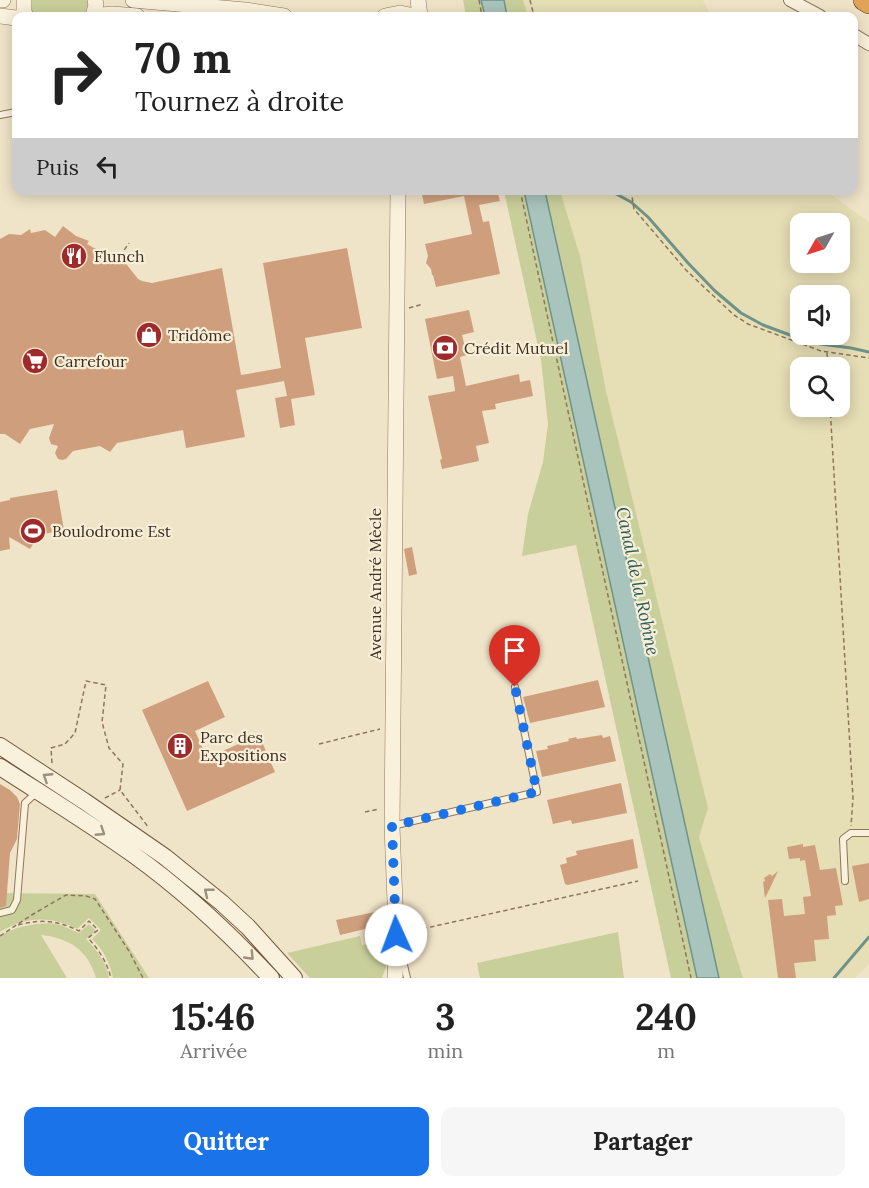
<!DOCTYPE html>
<html lang="fr">
<head>
<meta charset="utf-8">
<style>
	:root { --surface:#fff; --page:#f6f6f6; --text:#222; --muted:#767676; --accent:#1a73e8 }
	body { margin:0; font-family:Lora,serif; background:var(--page); color:var(--text); height:100vh; display:flex; flex-direction:column; font-size:22px; white-space:nowrap }
	* { box-sizing:border-box; margin:0 }
	p { font-size:20px; color:var(--muted) }
	.icon { flex:none; width:33px; height:33px; fill:none; stroke:currentColor; stroke-width:2; stroke-linecap:round; stroke-linejoin:round }
	.map { position:relative; height:978px; overflow:hidden }
	.sheet { display:flex; flex-direction:column; background:var(--surface); flex:1 }
	.sheet>* { flex:none }
	.guide { position:absolute; left:12px; top:12px; width:846px; height:183px; border-radius:12px; box-shadow:0 3px 15px #0003; background:#fff; color:var(--text); overflow:hidden }
	.needle { width:39px; rotate:231deg }
	.buttons { position:absolute; left:790px; top:213px; display:grid; gap:12px }
	.buttons a { display:grid; place-items:center; width:60px; height:60px; border-radius:12px; background:var(--surface); box-shadow:0 3px 15px #0003; font-size:30px }
	.pin { position:absolute; display:grid; place-items:center; width:51px; height:51px; color:#fff; margin:-62px -26px; border-radius:50% 50% 50% 0; rotate:-45deg; box-shadow:0 0 6px #0007 }
	.pin .icon { rotate:45deg }
	.me { position:absolute; width:66px; margin:-33px; rotate:358deg; stroke-linejoin:round; filter:drop-shadow(0 0 4px #0008) }
	.turn { display:flex; align-items:center; gap:21px; height:126px; padding:0 24px; font-size:27px }
	.turn .icon { width:78px; height:78px; stroke-width:2.5 }
	.turn b { display:block; font-size:42px; line-height:51px }
	.then { display:flex; align-items:center; height:57px; padding:0 24px; background:#0003; gap:12px; font-size:22px }
	.eta { display:flex; justify-content:space-evenly; align-items:center; height:102px; text-align:center }
	.eta b { font-size:36px; font-weight:800; line-height:42px }
	.action { display:flex; gap:12px; margin-top:auto; padding:12px 24px }
	.action a { flex:1; height:69px; border-radius:12px; background:var(--accent); color:#fff; font-size:24px; font-weight:800; line-height:69px; text-align:center }
	.action a+a { background:var(--page); color:var(--text) }
	.map>svg:first-child { display:block }
	.farmland { fill:#e6deb5; fill-rule:evenodd }
	.green { fill:#c9cf9b }
	.water { fill:#a9c4bc; stroke:#6f938a; stroke-width:1.5 }
	.lines { fill:none; stroke-linecap:round; stroke-linejoin:round }
	.stream { stroke:#6f938a; stroke-width:3 }
	.building { fill:#cf9f7d }
	.service-casing { stroke:#8d765c; stroke-width:8 }
	.minor-casing { stroke:#8d765c; stroke-width:14 }
	.tertiary-casing { stroke:#8d765c; stroke-width:16 }
	.secondary-casing { stroke:#6f573f; stroke-width:18 }
	.motorway-casing { stroke:#5b4430; stroke-width:22 }
	.path { stroke:#8d765c; stroke-width:1.5; stroke-dasharray:4.5 3; stroke-linecap:butt }
	.service { stroke:#faf1dc; stroke-width:6 }
	.minor { stroke:#faf1dc; stroke-width:12 }
	.tertiary { stroke:#faf1dc; stroke-width:15 }
	.secondary { stroke:#faf1dc; stroke-width:16 }
	.motorway { stroke:#e0a458; stroke-width:21 }
	.oneway { stroke:#9c907e }
	.route { stroke:#1a73e8; stroke-width:10; stroke-dasharray:0 18 }
	.labels { text-anchor:middle; dominant-baseline:central; stroke-width:4.5; stroke-linejoin:round; paint-order:stroke }
	.poi-label { font-size:16px; fill:#3d2e20; stroke:#f7eed8; text-anchor:start }
	.street-label { font-size:16px; fill:#3d2e20; stroke:#f7eed8 }
	.water-label { font-size:18px; font-style:italic; fill:#2f5d5a; stroke:#f7eed8 }
</style>
</head>
<body>
<div class="map">
<svg width="869" height="978" viewBox="0 0 869 978">
	<rect width="100%" height="100%" fill="#f0e4c8"/>
	<path class="farmland" d="M 512,0 L 703,0 L 711,16 L 515,16 Z
		M 553,191 L 826,191 L 869,222 L 869,964 L 855,978 L 743,978 L 699,837 ZM 801,224 L 840,224 L 840,262 L 801,262 ZM 801,296 L 840,296 L 840,334 L 801,334 ZM 801,368 L 840,368 L 840,406 L 801,406 Z"/>
	<path class="green" d="M 30,0 L 88,0 L 89,5 L 86,16 L 33,16 L 30,9 Z
		M 463,0 L 481,0 L 485,16 L 466,16 Z
		M 504,0 L 523,0 L 528,16 L 507,16 Z
		M 504,191 L 524,191 L 697,978 L 671,978 L 576,545 L 522,556 L 528,514 L 543,462 L 548,424 L 541,360 Z
		M 545,191 L 560,191 L 580,256 L 606,391 L 708,808 L 699,837 L 743,978 L 719,978 Z
		M 0,893 L 95,894 L 149,978 L 113,978 C 110,963 103,949 92,939 L 101,930 L 89,918 L 77,929 C 51,916 26,916 0,932 Z
		M 50,923 L 61,925 L 79,933 L 89,924 L 96,931 L 86,939 C 97,950 107,963 109,978 L 96,978 C 88,950 69,938 41,935 L 67,978 L 0,978 L 0,936 C 16,926 32,924 50,923 Z
		M 618,932 L 624,978 L 480,978 L 477,963 Z
		M 360,936 L 362,945 L 385,943 L 384,961 L 388,961 L 382,978 L 310,978 L 287,953 Z"/>
	<path class="water" d="M 481,0 L 504,0 L 507,16 L 485,16 Z
		M 524,191 L 545,191 L 719,978 L 697,978 Z"/>
	<g class="lines">
		<path class="stream" d="M 609,190 L 631,202 L 648,217 L 688,263 L 715,291 L 741,313 L 763,325 L 790,335 L 821,344 L 851,348 L 869,352
			M 834,978 L 869,937"/>
	</g>
	<path class="building" d="M 421,190 L 484,190 L 484,192 L 497,190 L 500,201 L 479,205 L 483,222 L 489,221 L 500,274 L 436,287 L 433,275 L 432,275 L 431,269 L 426,263 L 428,256 L 425,244 L 472,234 L 464,196 L 424,204 Z
		M 63,226 L 76,236 L 89,241 L 87,244 L 94,248 L 120,256 L 138,279 L 142,281 L 152,283 L 222,268 L 241,375 L 281,368 L 263,263 L 347,248 L 362,328 L 305,338 L 315,395 L 291,399 L 295,425 L 280,428 L 275,398 L 287,396 L 284,381 L 236,390 L 245,437 L 186,448 L 183,430 L 117,443 L 110,452 L 100,446 L 73,451 L 66,459 L 62,460 L 58,459 L 55,453 L 58,446 L 51,444 L 49,438 L 54,424 L 30,429 L 20,444 L 5,434 L 0,434 L 0,239 L 9,234 L 21,235 L 30,229 L 31,233 L 45,230 L 55,237 Z
		M 469,310 L 474,332 L 462,335 L 467,355 L 460,357 L 466,386 L 519,374 L 520,382 L 530,380 L 533,396 L 495,404 L 496,409 L 482,411 L 489,443 L 476,446 L 479,461 L 442,469 L 440,460 L 442,459 L 428,396 L 455,391 L 453,376 L 437,379 L 425,319 Z
		M 57,490 L 64,530 L 39,535 L 30,549 L 9,537 L 10,549 L 0,551 L 0,502 L 10,500 L 10,498 Z
		M 412,547 L 417,574 L 409,576 L 404,549 Z
		M 598,680 L 605,707 L 530,723 L 523,697 Z
		M 208,681 L 225,717 L 195,731 L 207,758 L 259,735 L 275,772 L 187,811 L 142,710 Z
		M 602,735 L 603,738 L 610,736 L 616,761 L 542,777 L 536,751 L 548,749 L 547,746 L 569,741 L 568,739 L 576,737 L 577,739 Z
		M 621,783 L 627,813 L 572,824 L 571,820 L 553,824 L 547,800 Z
		M 0,784 L 10,790 L 17,797 L 20,804 L 17,839 L 10,853 L 6,906 L 0,908 Z
		M 633,839 L 638,868 L 568,885 L 565,884 L 560,865 L 567,863 L 566,858 L 577,855 L 576,851 Z
		M 803,844 L 803,847 L 815,845 L 820,870 L 836,868 L 843,905 L 835,906 L 836,915 L 827,916 L 829,939 L 814,940 L 816,961 L 794,963 L 796,978 L 778,978 L 768,900 L 782,899 L 784,916 L 805,914 L 803,897 L 811,896 L 805,860 L 800,861 L 800,858 L 789,859 L 787,847 Z
		M 869,863 L 869,899 L 859,902 L 852,866 Z
		M 778,871 L 771,886 L 765,898 L 763,882 L 765,881 L 764,878 L 770,874 L 772,876 Z
		M 385,910 L 386,924 L 340,935 L 336,920 Z"/>
	<g class="lines">
		<g class="service-casing">
			<path id="service" d="M 0,115 L 16,112
				M 392,826 L 537,792 L 515,687
				M 845,881 L 843,839 L 851,833 L 869,833
				M 0,913 L 12,910 L 17,900 L 25,803 L 37,792
				M 398,962 L 404,965 L 407,978"/>
		</g>
		<g class="minor-casing">
			<path id="minor" d="M 790,0 L 820,16
				M 854,35 L 869,44"/>
		</g>
		<g class="tertiary-casing">
			<path id="tertiary" d="M 0,0 L 3,0
				M 24,0 L 24,12 L 26,16
				M 133,0 L 245,10 L 284,16
				M 418,0 L 420,16
				M 0,16 L 16,18
				M 93,16 L 112,14 L 137,16
				M 93,16 L 96,5 L 95,0
				M 385,16 L 400,13 L 415,16
				M 395,978 L 396,928 L 392,826 L 398,190"/>
		</g>
		<g class="secondary-casing">
			<path id="secondary" d="M 0,746 L 84,801 L 165,857 L 222,903 L 248,927 L 294,978
				M 0,767 C 45,796 91,824 134,855 C 184,891 229,933 271,978"/>
		</g>
		<g class="motorway-casing">
			<path id="motorway" d="M 864,0 L 869,3"/>
		</g>
		<path class="path" d="M 479,0 L 482,16
			M 530,0 L 534,16
			M 520,190 L 691,978
			M 632,190 L 632,197 L 634,209 L 686,270 L 706,289 L 734,315 L 748,324 L 821,351 L 869,358
			M 120,256 L 129,243
			M 409,308 L 423,304
			M 827,353 L 828,368
			M 830,406 L 853,798 L 851,826
			M 319,744 L 380,729
			M 52,763 L 51,748 L 65,744 L 75,733 L 86,681 L 106,685 L 102,722 L 109,748 L 123,764 L 120,790 L 149,828
			M 105,798 L 120,790
			M 365,812 L 379,809
			M 18,925 C 41,919 57,920 79,931 L 89,921 L 98,930 L 88,938 C 99,950 107,962 111,978
			M 408,932 L 638,881
			M 0,936 L 30,916 L 66,895 L 86,896 L 95,899 L 129,951 L 143,978"/>
		<use href="#service" class="service"/>
		<use href="#minor" class="minor"/>
		<use href="#tertiary" class="tertiary"/>
		<use href="#secondary" class="secondary"/>
		<use href="#motorway" class="motorway"/>
	</g>
	<defs><path id="oneway-chevron" d="M-2-3.5L2.5 0L-2 3.5" fill="none" stroke-width="1.6" stroke-linecap="round" stroke-linejoin="round" transform="scale(1.5)"/></defs>
	<g class="oneway">
		<use href="#oneway-chevron" transform="translate(47 777) rotate(-147)"/>
		<use href="#oneway-chevron" transform="translate(101 832) rotate(33)"/>
		<use href="#oneway-chevron" transform="translate(208 892) rotate(-141)"/>
		<use href="#oneway-chevron" transform="translate(250 956) rotate(46)"/>
	</g>
	<g class="lines">
		<path class="route" d="M 396,935 L 392,826 L 537,792 L 515,687"/>
	</g>
	<defs>
		<g id="restaurant-disc" transform="scale(1.35)"><circle r="9.5" fill="#9e2a2b" stroke="#f7eed8"/><path d="M-5-6h1v4h1v-4h1v4h1v-4h1v5L-1.5 .5V6h-2V.5L-5-1ZM5-6V6H3V1.5H1.5Q1.5-4 5-6Z" fill="#fff"/></g>
		<g id="shop-disc" transform="scale(1.35)"><circle r="9.5" fill="#9e2a2b" stroke="#f7eed8"/><path d="M-5-2.5h2.3a2.7 3.5 0 0 1 5.4 0H5L5.5 6h-11ZM-1.5-2.5h3a1.5 2.3 0 0 0-3 0Z" fill="#fff"/></g>
		<g id="bank-disc" transform="scale(1.35)"><circle r="9.5" fill="#9e2a2b" stroke="#f7eed8"/><path d="M-6-4H6V4H-6ZM0-2.3a2.3 2.3 0 1 0 0 4.6a2.3 2.3 0 1 0 0-4.6Z" fill="#fff"/></g>
		<g id="supermarket-disc" transform="scale(1.35)"><circle r="9.5" fill="#9e2a2b" stroke="#f7eed8"/><path d="M-6-5.5h2.5l.6 2H6L4.5 2H-2.5L-4.4-4H-6ZM-1.5 3.2a1.3 1.3 0 1 0 .1 0ZM3 3.2a1.3 1.3 0 1 0 .1 0Z" fill="#fff"/></g>
		<g id="stadium-disc" transform="scale(1.35)"><circle r="9.5" fill="#9e2a2b" stroke="#f7eed8"/><path d="M0-5a6.5 5 0 1 0 0 10a6.5 5 0 1 0 0-10ZM-3.5-1.8h7v3.6h-7Z" fill="#fff"/></g>
		<g id="building-disc" transform="scale(1.35)"><circle r="9.5" fill="#9e2a2b" stroke="#f7eed8"/><path d="M-4-6H4V6H1V3H-1V6H-4ZM-2.5-4.3h1.7v1.8h-1.7ZM.8-4.3h1.7v1.8H.8ZM-2.5-1h1.7V.8h-1.7ZM.8-1h1.7V.8H.8Z" fill="#fff"/></g>
	</defs>
	<g fill-rule="evenodd">
		<use href="#restaurant-disc" x="74" y="256"/>
		<use href="#shop-disc" x="149" y="335"/>
		<use href="#bank-disc" x="445" y="348"/>
		<use href="#supermarket-disc" x="35" y="361"/>
		<use href="#stadium-disc" x="33" y="531"/>
		<use href="#building-disc" x="180" y="746"/>
	</g>
	<g class="labels">
		<g class="poi-label">
			<text x="94" y="256">Flunch</text>
			<text x="168" y="335">Tridôme</text>
			<text x="464" y="348">Crédit Mutuel</text>
			<text x="54" y="361">Carrefour</text>
			<text x="52" y="531">Boulodrome Est</text>
			<text x="200" y="737">Parc des<tspan x="200" dy="18">Expositions</tspan></text>
		</g>
		<g class="street-label">
			<text transform="translate(375 584) rotate(-90)">Avenue André Mècle</text>
		</g>
		<g class="water-label">
			<text transform="translate(638 581) rotate(78)">Canal de la Robine</text>
		</g>
	</g>
</svg>
<div class="buttons">
<a><svg class="needle" viewBox="-14 -14 28 28"><path d="M0-13l5 13h-10z" fill="#e53935"/><path d="M0 13l5-13h-10z" fill="#767676"/></svg></a>
<a><svg class="icon" aria-label="sound" viewBox="0 0 24 24"><path d="M4 9h4l5-4v14l-5-4H4zM17 9q2 3 0 6"/></svg></a>
<a><svg class="icon" aria-label="search" viewBox="0 0 24 24"><circle cx="10" cy="10" r="6"/><path d="M15 15l6 6"/></svg></a>
</div>
<div class="pin" style="left:515px;top:687px;background:#d93025"><svg class="icon" aria-label="arrive" viewBox="0 0 24 24"><path d="M6 21V4h12l-3 4 3 4H6"/></svg></div>
<svg class="me" style="left:396px;top:935px" viewBox="-20 -20 40 40"><circle r="19" fill="#fff"/><path d="M0-13L10 11 0 6-10 11z" fill="#1a73e8"/></svg>
<div class="guide">
<div class="turn"><svg class="icon" aria-label="right" viewBox="0 0 24 24"><path d="M7 20v-9h11M14 6l5 5-5 5"/></svg><div><b>70 m</b>Tournez à droite</div></div>
<div class="then">Puis<svg class="icon" aria-label="left" viewBox="0 0 24 24"><path d="M17 20v-9H6M10 6l-5 5 5 5"/></svg></div>
</div>
</div>
<section class="sheet">
<div class="eta">
<div><b>15:46</b><p>Arrivée</p></div>
<div><b>3</b><p>min</p></div>
<div><b>240</b><p>m</p></div>
</div>
<div class="action"><a>Quitter</a><a>Partager</a></div>
</section>
</body>
</html>
